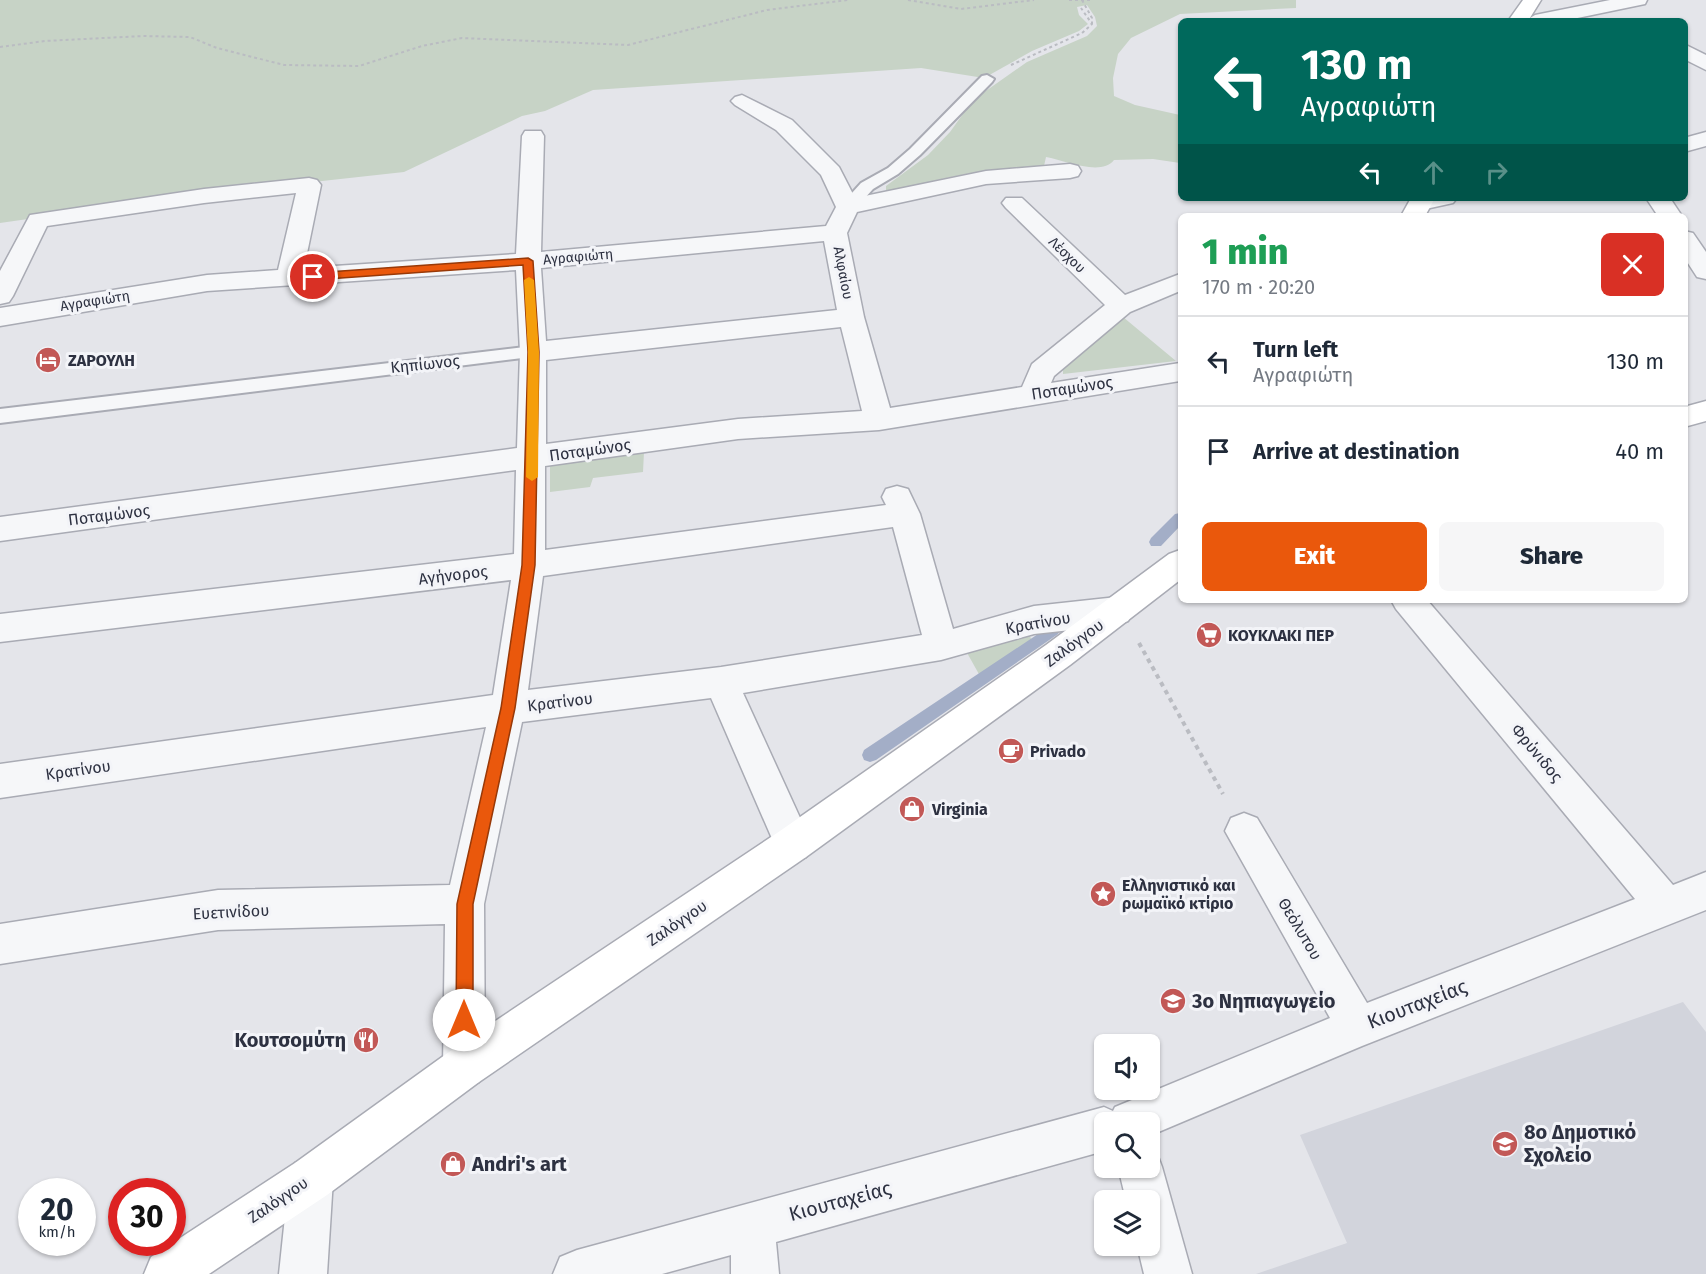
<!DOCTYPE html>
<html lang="en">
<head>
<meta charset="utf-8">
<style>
	:root { --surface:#fff; --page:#f6f6f7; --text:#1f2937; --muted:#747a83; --line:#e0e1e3; --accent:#ea580c }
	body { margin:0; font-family:"Fira Sans",sans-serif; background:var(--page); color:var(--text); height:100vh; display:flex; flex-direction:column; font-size:22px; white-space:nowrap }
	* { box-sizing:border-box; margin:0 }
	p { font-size:20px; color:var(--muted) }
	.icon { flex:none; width:33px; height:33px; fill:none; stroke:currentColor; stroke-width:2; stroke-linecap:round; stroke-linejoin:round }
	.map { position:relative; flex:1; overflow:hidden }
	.panel { position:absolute; left:1178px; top:213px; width:510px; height:390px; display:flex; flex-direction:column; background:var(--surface); border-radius:9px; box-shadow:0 2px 4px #0004 }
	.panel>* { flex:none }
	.hud { position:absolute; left:1178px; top:18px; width:510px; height:183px; border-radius:9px; box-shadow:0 2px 4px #0004; background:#00695c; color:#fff; overflow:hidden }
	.tools { position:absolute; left:1094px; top:1034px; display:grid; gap:12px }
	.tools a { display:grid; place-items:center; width:66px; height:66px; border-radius:9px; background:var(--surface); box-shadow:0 2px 4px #0004; font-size:30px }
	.speed { position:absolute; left:18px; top:1178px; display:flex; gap:12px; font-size:30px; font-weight:700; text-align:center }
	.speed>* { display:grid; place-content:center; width:78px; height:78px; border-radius:50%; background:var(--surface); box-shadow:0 2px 4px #0004; line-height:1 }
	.speed small { font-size:15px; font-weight:400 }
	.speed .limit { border:9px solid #d22; background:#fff; color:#111 }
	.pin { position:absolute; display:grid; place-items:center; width:51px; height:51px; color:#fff; margin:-26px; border:3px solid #fff; border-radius:50%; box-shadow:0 2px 6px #0007 }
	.me { position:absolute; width:66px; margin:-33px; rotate:0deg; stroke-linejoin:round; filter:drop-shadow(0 0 4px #0008) }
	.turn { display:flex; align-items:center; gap:21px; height:126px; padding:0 24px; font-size:27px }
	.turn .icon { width:78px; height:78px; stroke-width:2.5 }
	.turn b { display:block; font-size:42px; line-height:51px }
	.lanes { display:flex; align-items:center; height:57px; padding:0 24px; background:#0003; justify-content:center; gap:30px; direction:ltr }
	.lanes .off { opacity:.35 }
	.round { display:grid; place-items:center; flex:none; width:63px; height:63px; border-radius:9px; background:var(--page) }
	.head { display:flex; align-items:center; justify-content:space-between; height:102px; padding:0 24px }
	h1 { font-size:36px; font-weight:800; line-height:45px; color:#1e9e55 }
	.primary-button { display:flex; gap:12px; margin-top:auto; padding:12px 24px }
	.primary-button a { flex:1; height:69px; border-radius:9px; background:var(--accent); color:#fff; font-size:24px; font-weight:800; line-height:69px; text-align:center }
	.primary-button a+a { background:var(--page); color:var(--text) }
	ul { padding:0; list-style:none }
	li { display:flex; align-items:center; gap:18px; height:90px; padding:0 24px; border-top:2px solid var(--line) }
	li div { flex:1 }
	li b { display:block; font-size:22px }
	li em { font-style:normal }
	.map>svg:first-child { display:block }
	.built { fill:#d2d4dc }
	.green { fill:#c7d3c6 }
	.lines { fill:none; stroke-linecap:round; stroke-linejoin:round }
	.stream { fill:#a3aec7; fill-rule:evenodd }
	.lane-casing { stroke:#a9abb4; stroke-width:4 }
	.street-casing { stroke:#a9abb4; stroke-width:3 }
	.secondary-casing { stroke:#a9abb4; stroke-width:3 }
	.path-far1 { stroke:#babcc2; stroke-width:2; stroke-dasharray:3 3; stroke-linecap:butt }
	.path { stroke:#babcc2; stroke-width:4; stroke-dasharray:4.5 4.5; stroke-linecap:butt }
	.lane { fill:#f6f7f9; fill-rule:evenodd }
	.street { fill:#f6f7f9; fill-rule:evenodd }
	.secondary { fill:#fff; fill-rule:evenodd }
	.route { fill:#ea580c; stroke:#983908; stroke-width:1.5 }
	.slow { fill:#f59e0b }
	.labels { text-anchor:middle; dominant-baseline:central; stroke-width:6; stroke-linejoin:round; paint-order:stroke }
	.far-street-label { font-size:14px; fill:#2d3141; stroke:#f3f4f8 }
	.poi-label { font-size:16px; font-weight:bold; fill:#2d3141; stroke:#f3f4f8; text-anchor:start }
	.street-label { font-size:16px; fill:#2d3141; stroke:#f3f4f8 }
	.near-poi-label { font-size:20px; font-weight:bold; fill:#2d3141; stroke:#f3f4f8; text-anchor:start }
	.near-street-label { font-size:20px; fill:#2d3141; stroke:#f3f4f8 }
</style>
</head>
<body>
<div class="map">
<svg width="1706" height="1274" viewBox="0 0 1706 1274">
	<rect width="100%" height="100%" fill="#e4e5ea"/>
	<path class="built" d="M 1683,1002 L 1706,1032 L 1706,1274 L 1256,1274 L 1347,1243 L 1300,1135 Z"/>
	<path class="green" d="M 0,0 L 1296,0 L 1296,8 L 1180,14 L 1131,38 L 1118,54 L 1113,78 L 1114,96 L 1135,105 L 1180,115 L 1180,163 L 1153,159 L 1114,160 C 1101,177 1064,160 1046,157 L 1044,166 C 1002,167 959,174 918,185 C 908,188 895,193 886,190 L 886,186 L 928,155 L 950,132 L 973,100 L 1027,62 L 1087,36 L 1097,26 L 1095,17 L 1087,5 L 1077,7 L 1079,15 L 1088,24 L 1079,31 L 1032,51 L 984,78 L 921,68 L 593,90 L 545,111 L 522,116 L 404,172 L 203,194 L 0,223 Z
		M 1123,317 L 1176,361 L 1063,374 L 1063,367 Z
		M 644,452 L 643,472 L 593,478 L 590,487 L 550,492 L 550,464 Z
		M 1029,635 L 1032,640 L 980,676 L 966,651 Z"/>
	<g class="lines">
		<path class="stream" d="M 1180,513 L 1180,526 L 1161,546 L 1151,546 L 1149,542 L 1151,538 L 1175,514 Z
			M 1053,624 L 1058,626 L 1060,630 L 1058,634 L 876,760 L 870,762 L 864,760 L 862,755 L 864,750 Z"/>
		<g class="lane-casing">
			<path id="lane" d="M 987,75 L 994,79 L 992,82 L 920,155 L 898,174 L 873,189 L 854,210 L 842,210 L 840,207 L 842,204 L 861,183 L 888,168 L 910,149 L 982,76 Z
				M 533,346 L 539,348 L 542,352 L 539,356 L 0,423 L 0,409 Z"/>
		</g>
		<g class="street-casing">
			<path id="street" d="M 1610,0 L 1647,0 L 1645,4 L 1563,21 L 1525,21 L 1535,15 Z
				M 1684,44 L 1706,55 L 1706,70 L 1684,59 Z
				M 742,95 L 792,120 L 839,167 L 855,198 L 986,171 L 1070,164 L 1078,166 L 1081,171 L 1078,176 L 1070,178 L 986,184 L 857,212 L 847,233 L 864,317 L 890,408 L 1022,387 L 1032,364 L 1105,305 L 1006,208 L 1002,203 L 1006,198 L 1022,198 L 1125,295 L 1180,274 L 1180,291 L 1130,312 L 1054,376 L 1051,383 L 1180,363 L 1180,381 L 879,430 L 738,439 L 545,466 L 545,550 L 886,505 L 882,497 L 886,489 L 897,486 L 908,489 L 920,514 L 953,629 L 1034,606 L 1117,597 L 1128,601 L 1133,611 L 1128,621 L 1117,625 L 1034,634 L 941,660 L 743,693 L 812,844 L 806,857 L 793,862 L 780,857 L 711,698 L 522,722 L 484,904 L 485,1067 L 479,1082 L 464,1088 L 449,1082 L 443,1067 L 445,924 L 218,930 L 0,964 L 0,924 L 218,890 L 450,885 L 486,727 L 0,798 L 0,764 L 493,695 L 511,580 L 0,642 L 0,614 L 514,554 L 516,470 L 0,541 L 0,517 L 517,448 L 520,352 L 516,270 L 207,291 L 0,326 L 0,308 L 207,275 L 278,270 L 296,193 L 204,203 L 47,226 L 13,296 L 9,302 L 0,304 L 0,271 L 30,215 L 204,189 L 309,178 L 317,180 L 321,185 L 304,268 L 516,254 L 522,136 L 525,131 L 541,131 L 544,136 L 541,252 L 826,226 L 836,207 L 821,175 L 776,130 L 735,105 L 731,101 L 735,97 ZM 824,241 L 837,310 L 546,341 L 541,268 ZM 841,327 L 862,411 L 738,419 L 546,444 L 546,360 ZM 893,527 L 922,635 L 721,667 L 528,690 L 543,576 Z
				M 1706,132 L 1706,146 L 1684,152 L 1684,138 Z
				M 1413,198 L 1457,198 L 1453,203 L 1421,210 L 1413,208 L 1409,203 Z
				M 1646,198 L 1670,198 L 1682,216 L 1658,216 Z
				M 1684,231 L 1693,233 L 1706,252 L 1706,279 L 1697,277 L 1684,257 Z
				M 1391,600 L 1427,600 L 1673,885 L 1706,872 L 1706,910 L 1362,1046 L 1149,1136 L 1149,1122 L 1104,1122 L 1104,1151 L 776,1242 L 779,1274 L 731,1274 L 731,1255 L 662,1274 L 553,1274 L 560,1257 L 577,1250 L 1104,1107 L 1113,1111 L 1115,1107 L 1330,1018 L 1225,831 L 1231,818 L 1244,813 L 1257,818 L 1367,1003 L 1635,899 L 1396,609 Z
				M 1149,1148 L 1156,1151 L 1162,1167 L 1192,1274 L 1144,1274 L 1137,1245 L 1149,1245 L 1149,1200 L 1126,1200 L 1118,1167 L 1149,1167 Z
				M 311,1157 L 327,1163 L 333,1179 L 327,1274 L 279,1274 L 289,1179 L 295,1163 Z"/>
		</g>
		<g class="secondary-casing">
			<path id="secondary" d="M 1523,0 L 1541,0 L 1528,21 L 1508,21 Z
				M 1411,198 L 1435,198 L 1425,216 L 1401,216 Z
				M 1706,401 L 1706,421 L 1684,427 L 1684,407 Z
				M 1180,550 L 1180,580 L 1070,665 L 806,857 L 479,1082 L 327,1195 L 209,1274 L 144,1274 L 151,1257 L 295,1163 L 449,1052 L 780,831 L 1046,645 L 1169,554 Z"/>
		</g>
		<path class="path-far1" d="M 908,0 L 961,9 L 1034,0
			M 1069,0 L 1092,0
			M 1082,0 L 1092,18 L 1092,24
			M 0,47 L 45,41 L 143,36 L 190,37 L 217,48 L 284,65 L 359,66 L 422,46 L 462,38 L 628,45 L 767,10 L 848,0
			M 1011,65 L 1082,33 L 1092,24 L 1081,8"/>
		<path class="path" d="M 1139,643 L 1223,794"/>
		<use href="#lane" class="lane"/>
		<use href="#street" class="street"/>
		<use href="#secondary" class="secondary"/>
	</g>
	<path class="route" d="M 528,258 L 533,261 L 539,352 L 535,565 L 515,708 L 473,904 L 473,1020 L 470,1026 L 464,1029 L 458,1026 L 456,1020 L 457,904 L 501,708 L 522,565 L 528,352 L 523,265 L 313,280 L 307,277 L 313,273 Z"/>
	<path class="slow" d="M 529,277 L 534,280 L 539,352 L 538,477 L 532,481 L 526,477 L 528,352 L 524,280 Z"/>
	<defs>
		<g id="hotel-disc" transform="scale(1.35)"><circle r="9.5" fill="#c25856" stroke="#f3f4f8"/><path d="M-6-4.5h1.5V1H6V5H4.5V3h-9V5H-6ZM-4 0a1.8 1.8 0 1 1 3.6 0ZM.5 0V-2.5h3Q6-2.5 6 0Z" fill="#fff"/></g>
		<g id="supermarket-disc" transform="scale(1.35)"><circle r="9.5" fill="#c25856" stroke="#f3f4f8"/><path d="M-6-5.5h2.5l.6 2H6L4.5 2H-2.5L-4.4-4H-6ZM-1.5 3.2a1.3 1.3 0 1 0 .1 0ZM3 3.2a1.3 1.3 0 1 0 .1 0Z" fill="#fff"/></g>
		<g id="cafe-disc" transform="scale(1.35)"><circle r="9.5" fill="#c25856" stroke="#f3f4f8"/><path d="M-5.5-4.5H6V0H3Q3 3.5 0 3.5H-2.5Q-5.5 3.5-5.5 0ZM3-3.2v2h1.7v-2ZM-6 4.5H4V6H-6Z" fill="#fff"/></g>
		<g id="shop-disc" transform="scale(1.35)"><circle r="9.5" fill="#c25856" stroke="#f3f4f8"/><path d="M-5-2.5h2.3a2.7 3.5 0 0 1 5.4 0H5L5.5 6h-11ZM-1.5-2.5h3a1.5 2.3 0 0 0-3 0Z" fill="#fff"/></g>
		<g id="sight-disc" transform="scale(1.35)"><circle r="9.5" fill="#c25856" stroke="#f3f4f8"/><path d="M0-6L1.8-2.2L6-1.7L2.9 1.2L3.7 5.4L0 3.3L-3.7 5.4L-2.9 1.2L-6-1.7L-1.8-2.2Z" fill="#fff"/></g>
		<g id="school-disc" transform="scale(1.35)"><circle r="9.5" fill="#c25856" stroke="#f3f4f8"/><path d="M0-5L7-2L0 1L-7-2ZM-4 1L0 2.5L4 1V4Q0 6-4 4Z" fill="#fff"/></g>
		<g id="restaurant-disc" transform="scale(1.35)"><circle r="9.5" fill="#c25856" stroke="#f3f4f8"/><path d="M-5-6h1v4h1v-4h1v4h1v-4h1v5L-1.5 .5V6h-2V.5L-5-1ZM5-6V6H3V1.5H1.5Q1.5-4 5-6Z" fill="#fff"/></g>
	</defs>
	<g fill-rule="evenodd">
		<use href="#hotel-disc" x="48" y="360"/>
		<use href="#supermarket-disc" x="1209" y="635"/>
		<use href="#cafe-disc" x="1011" y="751"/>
		<use href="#shop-disc" x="912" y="809"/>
		<use href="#sight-disc" x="1103" y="894"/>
		<use href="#school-disc" x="1173" y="1001"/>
		<use href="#restaurant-disc" x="366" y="1040"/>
		<use href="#school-disc" x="1505" y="1144"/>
		<use href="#shop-disc" x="453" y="1164"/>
	</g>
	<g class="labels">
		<g class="far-street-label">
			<text transform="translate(1067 255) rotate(44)">Λέσχου</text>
			<text transform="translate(578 257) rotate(-5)">Αγραφιώτη</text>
			<text transform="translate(843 273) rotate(79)">Αλφαίου</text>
			<text transform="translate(95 301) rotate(-9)">Αγραφιώτη</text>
		</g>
		<g class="poi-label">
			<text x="68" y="360">ΖΑΡΟΥΛΗ</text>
			<text x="1228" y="635">ΚΟΥΚΛΑΚΙ ΠΕΡ</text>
			<text x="1030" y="751">Privado</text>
			<text x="932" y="809">Virginia</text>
			<text x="1122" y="885">Ελληνιστικό και<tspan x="1122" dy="18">ρωμαϊκό κτίριο</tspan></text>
		</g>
		<g class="street-label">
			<text transform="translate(425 364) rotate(-6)">Κηπίωνος</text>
			<text transform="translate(1072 388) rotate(-9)">Ποταμώνος</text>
			<text transform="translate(590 450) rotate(-8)">Ποταμώνος</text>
			<text transform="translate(109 515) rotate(-7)">Ποταμώνος</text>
			<text transform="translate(453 575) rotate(-7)">Αγήνορος</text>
			<text transform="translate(1038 623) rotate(-10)">Κρατίνου</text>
			<text transform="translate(1074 643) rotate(-36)">Ζαλόγγου</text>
			<text transform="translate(560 702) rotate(-7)">Κρατίνου</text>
			<text transform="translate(1537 753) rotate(50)">Φρύνιδος</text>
			<text transform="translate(78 770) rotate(-8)">Κρατίνου</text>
			<text transform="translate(231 912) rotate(-3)">Ευετινίδου</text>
			<text transform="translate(677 923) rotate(-34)">Ζαλόγγου</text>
			<text transform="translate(1300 929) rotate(59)">Θεόλυτου</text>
			<text transform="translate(278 1200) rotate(-34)">Ζαλόγγου</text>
		</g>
		<g class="near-poi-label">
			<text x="1192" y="1001">3ο Νηπιαγωγείο</text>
			<text x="346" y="1040" text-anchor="end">Κουτσομύτη</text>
			<text x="1524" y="1132">8ο Δημοτικό<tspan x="1524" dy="23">Σχολείο</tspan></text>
			<text x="472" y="1164">Andri's art</text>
		</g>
		<g class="near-street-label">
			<text transform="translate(1417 1004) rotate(-21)">Κιουταχείας</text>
			<text transform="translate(840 1201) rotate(-15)">Κιουταχείας</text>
		</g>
	</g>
</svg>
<div class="tools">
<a><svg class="icon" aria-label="sound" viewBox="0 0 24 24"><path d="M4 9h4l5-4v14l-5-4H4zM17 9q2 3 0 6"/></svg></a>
<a><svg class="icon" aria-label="search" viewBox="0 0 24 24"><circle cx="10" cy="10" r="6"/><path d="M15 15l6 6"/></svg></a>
<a><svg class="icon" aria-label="layers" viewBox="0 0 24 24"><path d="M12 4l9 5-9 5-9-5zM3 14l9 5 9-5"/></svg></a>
</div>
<div class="speed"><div>20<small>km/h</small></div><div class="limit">30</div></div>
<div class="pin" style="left:313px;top:277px;background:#d93025"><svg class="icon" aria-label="arrive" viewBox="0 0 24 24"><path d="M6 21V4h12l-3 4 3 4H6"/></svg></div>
<svg class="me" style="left:464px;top:1020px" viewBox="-20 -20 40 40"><circle r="19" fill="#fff"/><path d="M0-13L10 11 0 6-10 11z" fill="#ea580c"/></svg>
<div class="hud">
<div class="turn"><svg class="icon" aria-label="left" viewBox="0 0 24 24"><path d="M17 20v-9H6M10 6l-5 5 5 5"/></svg><div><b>130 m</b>Αγραφιώτη</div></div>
<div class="lanes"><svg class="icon" aria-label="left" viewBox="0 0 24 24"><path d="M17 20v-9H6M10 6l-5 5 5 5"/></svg><svg class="icon off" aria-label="ahead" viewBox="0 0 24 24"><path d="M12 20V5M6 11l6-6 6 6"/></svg><svg class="icon off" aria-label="right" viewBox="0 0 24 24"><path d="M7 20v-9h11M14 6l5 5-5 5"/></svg></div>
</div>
<section class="panel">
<div class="head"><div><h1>1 min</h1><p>170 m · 20:20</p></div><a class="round" style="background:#d93025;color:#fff"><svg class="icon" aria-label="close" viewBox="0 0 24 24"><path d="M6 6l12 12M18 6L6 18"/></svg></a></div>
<ul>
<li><svg class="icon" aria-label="left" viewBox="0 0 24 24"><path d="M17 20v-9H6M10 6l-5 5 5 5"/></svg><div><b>Turn left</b><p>Αγραφιώτη</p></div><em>130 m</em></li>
<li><svg class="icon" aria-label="arrive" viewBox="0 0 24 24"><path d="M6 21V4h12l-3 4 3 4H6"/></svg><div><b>Arrive at destination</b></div><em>40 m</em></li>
</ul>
<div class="primary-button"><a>Exit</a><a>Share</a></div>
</section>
</div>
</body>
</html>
